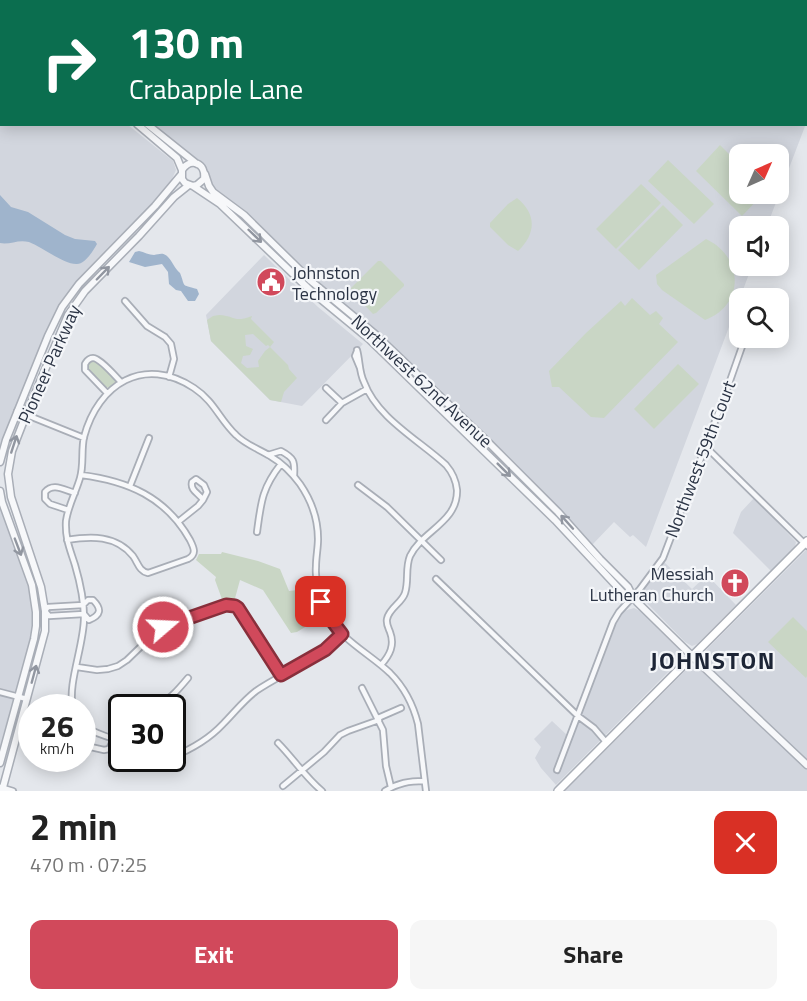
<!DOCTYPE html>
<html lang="en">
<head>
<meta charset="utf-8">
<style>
	:root { --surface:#fff; --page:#f6f6f6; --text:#222; --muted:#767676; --accent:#d1495b }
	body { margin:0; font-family:"Titillium Web",sans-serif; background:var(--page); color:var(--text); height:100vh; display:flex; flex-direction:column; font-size:22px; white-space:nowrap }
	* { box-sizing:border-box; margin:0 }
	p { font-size:20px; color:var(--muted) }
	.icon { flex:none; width:33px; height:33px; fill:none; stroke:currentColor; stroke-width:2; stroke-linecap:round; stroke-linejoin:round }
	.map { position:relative; height:791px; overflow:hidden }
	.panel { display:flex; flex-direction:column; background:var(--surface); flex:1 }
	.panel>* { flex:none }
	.guide { position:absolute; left:0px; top:0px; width:807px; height:126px; box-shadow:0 3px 15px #0003; background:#0b6e4f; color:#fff; overflow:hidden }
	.needle { width:39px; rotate:45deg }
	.tools { position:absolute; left:729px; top:144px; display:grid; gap:12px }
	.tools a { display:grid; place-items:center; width:60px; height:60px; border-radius:12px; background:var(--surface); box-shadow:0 3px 15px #0003; font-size:30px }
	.speed { position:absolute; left:18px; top:694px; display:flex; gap:12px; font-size:30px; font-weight:700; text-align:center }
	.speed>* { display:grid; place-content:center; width:78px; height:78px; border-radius:50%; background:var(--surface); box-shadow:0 3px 15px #0003; line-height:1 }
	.speed small { font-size:15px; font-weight:400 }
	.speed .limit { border:3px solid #111; border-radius:9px; background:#fff; color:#111 }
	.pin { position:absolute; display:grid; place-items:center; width:51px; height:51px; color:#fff; margin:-26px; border-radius:12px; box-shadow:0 3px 9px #0006 }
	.me { position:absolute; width:66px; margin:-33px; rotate:71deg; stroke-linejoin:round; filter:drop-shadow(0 0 4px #0008) }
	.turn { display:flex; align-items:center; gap:21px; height:126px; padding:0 30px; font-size:27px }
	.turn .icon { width:78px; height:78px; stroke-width:2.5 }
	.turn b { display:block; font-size:42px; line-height:51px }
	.round { display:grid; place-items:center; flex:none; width:63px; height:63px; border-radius:12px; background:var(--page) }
	.summary { display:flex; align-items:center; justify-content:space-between; height:102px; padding:0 30px }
	h1 { font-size:36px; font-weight:700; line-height:45px }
	.primary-button { display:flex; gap:12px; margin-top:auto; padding:12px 30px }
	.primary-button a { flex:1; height:69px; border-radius:12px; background:var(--accent); color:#fff; font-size:24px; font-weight:700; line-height:69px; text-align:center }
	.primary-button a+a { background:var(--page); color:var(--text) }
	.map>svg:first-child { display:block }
	.built { fill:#d2d6de; fill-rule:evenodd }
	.green { fill:#c9d6c5 }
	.water { fill:#9fb4cc }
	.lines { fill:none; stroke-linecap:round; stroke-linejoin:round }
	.minor-casing { stroke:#a9aeb7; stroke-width:8 }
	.tertiary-casing { stroke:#a9aeb7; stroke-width:9 }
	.secondary-casing { stroke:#a9aeb7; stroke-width:10 }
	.minor { stroke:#f7f8fa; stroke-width:4.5 }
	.tertiary { stroke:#f7f8fa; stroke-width:6 }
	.secondary { stroke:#fff; stroke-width:7 }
	.oneway { stroke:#9196a0 }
	.route-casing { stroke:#882f3b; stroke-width:15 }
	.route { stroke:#d1495b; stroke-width:10 }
	.labels { text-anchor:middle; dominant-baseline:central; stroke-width:4.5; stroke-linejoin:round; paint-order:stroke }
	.poi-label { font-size:18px; fill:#2b3445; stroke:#f4f6f9; text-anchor:start }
	.street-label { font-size:18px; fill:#2b3445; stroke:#f4f6f9 }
	.district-label { font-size:24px; font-weight:bold; letter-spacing:1.5px; fill:#1d2536; stroke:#f4f6f9 }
</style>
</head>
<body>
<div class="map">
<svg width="807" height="791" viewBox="0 0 807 791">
	<rect width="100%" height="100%" fill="#e4e7ec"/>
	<path class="built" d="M 0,0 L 7,0 L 8,1 L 2,2 L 2,124 L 128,125 L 173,161 L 176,170 L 172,179 L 175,182 L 70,295 L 36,360 L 0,448 Z
		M 29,0 L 807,0 L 807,121 L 767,226 L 740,226 L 740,266 L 752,266 L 646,547 L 633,535 L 630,537 L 614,522 L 593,544 L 586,544 L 489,443 L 342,308 L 251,218 L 213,188 L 209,181 L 207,170 L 204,165 L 191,157 L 150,125 L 806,124 L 806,2 L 30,2 ZM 740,154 L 778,154 L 778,194 L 740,194 Z
		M 264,255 L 318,307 L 363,344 L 302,406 L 270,400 L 211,341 L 206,315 Z
		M 0,497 L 31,590 L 34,627 L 0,757 Z
		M 754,498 L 796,542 L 795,547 L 771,571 L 733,533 L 741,512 Z
		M 807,549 L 807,761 L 704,662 L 702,657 L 708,648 Z
		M 663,561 L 692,589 L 707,575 L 736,605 L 697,644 L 692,646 L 685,642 L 642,598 L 641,593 L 642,589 Z
		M 634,608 L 642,612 L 682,650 L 683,654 L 683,657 L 556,785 L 541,768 L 535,758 L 541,747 L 534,739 L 552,721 L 567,735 L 593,664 L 600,666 L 613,633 L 614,628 L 624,611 Z
		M 691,665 L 701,670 L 771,737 L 789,748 L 807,765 L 807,791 L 565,791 Z"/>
	<path class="green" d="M 720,145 L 739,164 L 740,194 L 763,194 L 742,216 L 696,171 Z
		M 668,160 L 714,204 L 694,224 L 648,181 Z
		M 641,184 L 661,203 L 616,249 L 596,229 Z
		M 517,198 C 537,214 536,234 518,251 L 508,245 L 490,227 L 490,223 L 508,204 Z
		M 663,205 L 683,225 L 639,270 L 618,250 Z
		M 706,239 C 743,256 746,305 705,320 L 662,290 L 657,284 L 656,275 Z
		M 378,261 L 381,261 L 404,284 L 404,286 L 376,313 L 373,314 L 351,291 L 351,288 Z
		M 632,298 L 650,315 L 656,311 L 663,318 L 659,324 L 678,342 L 604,418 L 591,417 L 559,387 L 552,387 L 549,371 L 586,333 L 621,301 L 625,306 Z
		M 219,315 C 236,316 233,323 252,316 L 251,319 L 274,342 L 270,347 L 268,345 L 266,346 L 253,334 L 245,335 L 246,346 L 253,349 L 250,355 L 243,356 L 241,363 L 247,368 L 259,367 L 258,361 L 265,351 L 270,347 L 288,365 L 289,369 L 297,378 L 284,392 L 281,402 L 270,400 L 211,341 L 207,320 L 213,316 Z
		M 91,360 L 98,361 L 116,379 L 116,383 L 109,388 L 106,387 L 88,369 L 87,365 Z
		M 678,364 L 699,384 L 654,429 L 634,409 Z
		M 222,552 L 258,561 L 280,569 L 289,591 L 315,588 L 319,602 L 325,614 L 308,620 L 310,624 L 297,632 L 291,633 L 263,590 L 240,580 L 234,602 L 223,602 L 215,580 L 216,577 L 196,560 L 199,554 L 221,554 Z
		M 793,617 L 807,631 L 807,676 L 806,678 L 768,642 Z"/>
	<path class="water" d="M 0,195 L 11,207 L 28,212 L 65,235 L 75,239 L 95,241 L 97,244 C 93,251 85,264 77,264 C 65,265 42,247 29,242 C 18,239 10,245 0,243 Z
		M 139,251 C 144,252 149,255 154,255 C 160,254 163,252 168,257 C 173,262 174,268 180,273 C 186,288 180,284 197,289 L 199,294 L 195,301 L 188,301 L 181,291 L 176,290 L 169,284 L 168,272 L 162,264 L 145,267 L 129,262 L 135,252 Z"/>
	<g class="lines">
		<g class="minor-casing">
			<path id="minor" d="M 125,301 L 147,326 L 165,337 L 171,344 L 174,359 L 169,377
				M 357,350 C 360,361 359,372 364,382 C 377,418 419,440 446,465 C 452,472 456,480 457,490 C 458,522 422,531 410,556 C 405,568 409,581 405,593 C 402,603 389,608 387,619 C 386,624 388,627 390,632 C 395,645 390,655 381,665
				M 357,351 L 355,356 L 360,368
				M 326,388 L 342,403
				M 107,393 L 85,370 L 85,364 C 87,361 88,358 93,358 C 100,358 116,377 121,382
				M 17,411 L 84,438
				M 326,420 L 342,403 L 367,389
				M 705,446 L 807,546
				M 268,455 L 281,451 C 294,458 295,461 294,476
				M 196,479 L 204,485 L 207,492 L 203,500 C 199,493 190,491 192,482 Z
				M 358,485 L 387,507 L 441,560
				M 130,486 L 149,438
				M 68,510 L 50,504 L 45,499 L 45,492 C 53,482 64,490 75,493
				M 178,522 L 198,506 L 203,500
				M 257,532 C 261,502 262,488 281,464
				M 67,540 C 91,536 116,535 133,556 C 138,563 139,571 148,573 L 188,559 C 197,554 194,548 190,540 C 166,497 128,481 81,475
				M 436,579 L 578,716 L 594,728 L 606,742
				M 88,600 L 93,600 C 102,609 101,615 89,620 L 84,614 L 49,616 L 45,611 L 48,607 L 83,605 Z
				M 77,667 L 97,670 L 108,669 L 118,666 L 127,660 L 157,631 L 230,605 L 238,608 L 281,675
				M 362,688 L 383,730 L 386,766 L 391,787
				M 0,692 L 27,699
				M 73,708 C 67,685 84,645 84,618 C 84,600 80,582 75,565 C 70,549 65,539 66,521 C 68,506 76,492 80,478 C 84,465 81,450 84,437 C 98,384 144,355 194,388 C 215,402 219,419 236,435 C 246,445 259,449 270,456 C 282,463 292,473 300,484 C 311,500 318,520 318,539 C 318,548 316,557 316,566 C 315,583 319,600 327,614 C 342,641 369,653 390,673 C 404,687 413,704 418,724 L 426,791
				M 152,708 C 168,702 178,690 188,678
				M 378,718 L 401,708
				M 82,724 C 94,735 108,735 122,743
				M 278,743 C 293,758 305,777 322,791
				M 82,745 L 104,750 L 109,749 L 122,723
				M 172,757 C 192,749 209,739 223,724 C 234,713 243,701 256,691 C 282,673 322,658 342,634
				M 145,759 L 156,761 L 167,759
				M 557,770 L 613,622 L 619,612 L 640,589 L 663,558 L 725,395 L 745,338
				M 283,786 L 324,752 L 340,735 L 348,731 L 379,720
				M 0,787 L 13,791
				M 385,791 C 398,783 409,781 424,781"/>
		</g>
		<g class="tertiary-casing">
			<path id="tertiary" d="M 14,0 L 15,2
				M 26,0 L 28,2
				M 137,124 L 177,158 L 182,170 L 182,179 L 185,183 L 193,186 L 220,204 L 312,292 L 369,339 L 555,520 L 623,593 L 632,597
				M 147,124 L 197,164
				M 182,170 C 191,157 206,163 204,179 L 197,185 L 193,186
				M 205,174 L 209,186 L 213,192 L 244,215 L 311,281 L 375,334 L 489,443 L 558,512 L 600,559 L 628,587 L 633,597 L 637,602 L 692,656 L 807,765
				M 0,462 L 6,440 L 48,336 L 62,307 L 79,284 L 155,206 L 181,175
				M 0,491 L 2,502 L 32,585 L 36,612 L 36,626 L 34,639 L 0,763
				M 2,791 L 45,631 L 45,611 L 41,587 L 11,497 L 8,474 L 12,451 L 26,415 L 68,315 L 85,291 L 139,236 L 174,197 L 189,185"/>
		</g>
		<g class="secondary-casing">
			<path id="secondary" d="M 558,791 L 807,541"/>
		</g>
		<use href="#minor" class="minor"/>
		<use href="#tertiary" class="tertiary"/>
		<use href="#secondary" class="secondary"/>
	</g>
	<defs><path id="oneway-shaft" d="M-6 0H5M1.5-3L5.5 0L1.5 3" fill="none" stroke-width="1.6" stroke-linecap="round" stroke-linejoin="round" transform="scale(1.5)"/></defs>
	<g class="oneway">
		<use href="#oneway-shaft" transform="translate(255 236) rotate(44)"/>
		<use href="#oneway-shaft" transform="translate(103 273) rotate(-46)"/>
		<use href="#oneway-shaft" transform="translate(14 444) rotate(-72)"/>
		<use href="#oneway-shaft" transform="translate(504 470) rotate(45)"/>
		<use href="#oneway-shaft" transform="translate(567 522) rotate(-132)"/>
		<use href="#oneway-shaft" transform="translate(18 547) rotate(69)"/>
		<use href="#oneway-shaft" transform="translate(34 674) rotate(-75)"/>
	</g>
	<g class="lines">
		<g class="route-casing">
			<path id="route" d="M 163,627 L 226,605 L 235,606 L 238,608 L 281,675 L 325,650 L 342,634 L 329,617 L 321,602"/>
		</g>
		<use href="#route" class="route"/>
	</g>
	<defs>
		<g id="civic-disc" transform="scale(1.5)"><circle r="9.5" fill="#d1495b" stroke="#f4f6f9"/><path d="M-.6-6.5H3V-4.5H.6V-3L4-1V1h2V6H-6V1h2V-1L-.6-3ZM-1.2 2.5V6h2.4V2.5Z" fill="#fff"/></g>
		<g id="church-disc" transform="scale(1.5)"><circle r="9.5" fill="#d1495b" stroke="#f4f6f9"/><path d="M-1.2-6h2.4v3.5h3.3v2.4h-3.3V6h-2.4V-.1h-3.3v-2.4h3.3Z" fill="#fff"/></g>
	</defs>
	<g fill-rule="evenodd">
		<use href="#civic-disc" x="271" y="282"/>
		<use href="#church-disc" x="735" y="583"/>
	</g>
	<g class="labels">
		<g class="poi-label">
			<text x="292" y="272">Johnston<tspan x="292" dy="21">Technology</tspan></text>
			<text x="714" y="573" text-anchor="end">Messiah<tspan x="714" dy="21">Lutheran Church</tspan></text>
		</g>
		<g class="street-label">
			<text transform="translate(49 364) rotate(-66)">Pioneer Parkway</text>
			<text transform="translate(422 381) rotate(43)">Northwest 62nd Avenue</text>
			<text transform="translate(700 459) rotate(-69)">Northwest 59th Court</text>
		</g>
		<g class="district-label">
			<text x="713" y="660">JOHNSTON</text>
		</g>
	</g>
</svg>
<div class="tools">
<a><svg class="needle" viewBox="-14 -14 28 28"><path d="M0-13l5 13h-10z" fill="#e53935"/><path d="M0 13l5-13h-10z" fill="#767676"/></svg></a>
<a><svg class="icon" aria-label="sound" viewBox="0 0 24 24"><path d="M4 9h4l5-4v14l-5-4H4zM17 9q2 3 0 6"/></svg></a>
<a><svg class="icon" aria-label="search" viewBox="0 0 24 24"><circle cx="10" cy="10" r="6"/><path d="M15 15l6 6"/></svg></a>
</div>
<div class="speed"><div>26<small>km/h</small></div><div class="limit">30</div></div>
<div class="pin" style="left:321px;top:602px;background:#d93025"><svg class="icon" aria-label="arrive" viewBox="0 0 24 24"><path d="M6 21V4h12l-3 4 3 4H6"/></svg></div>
<svg class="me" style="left:163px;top:627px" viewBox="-20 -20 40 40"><circle r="17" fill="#d1495b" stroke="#fff" stroke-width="3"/><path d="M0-11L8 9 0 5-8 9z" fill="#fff"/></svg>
<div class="guide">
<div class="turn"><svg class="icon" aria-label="right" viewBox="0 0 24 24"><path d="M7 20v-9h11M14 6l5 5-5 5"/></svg><div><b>130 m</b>Crabapple Lane</div></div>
</div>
</div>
<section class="panel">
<div class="summary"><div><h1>2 min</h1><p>470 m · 07:25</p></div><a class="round" style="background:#d93025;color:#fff"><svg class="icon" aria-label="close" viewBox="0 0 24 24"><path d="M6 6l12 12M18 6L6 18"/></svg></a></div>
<div class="primary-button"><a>Exit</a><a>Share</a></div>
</section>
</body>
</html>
